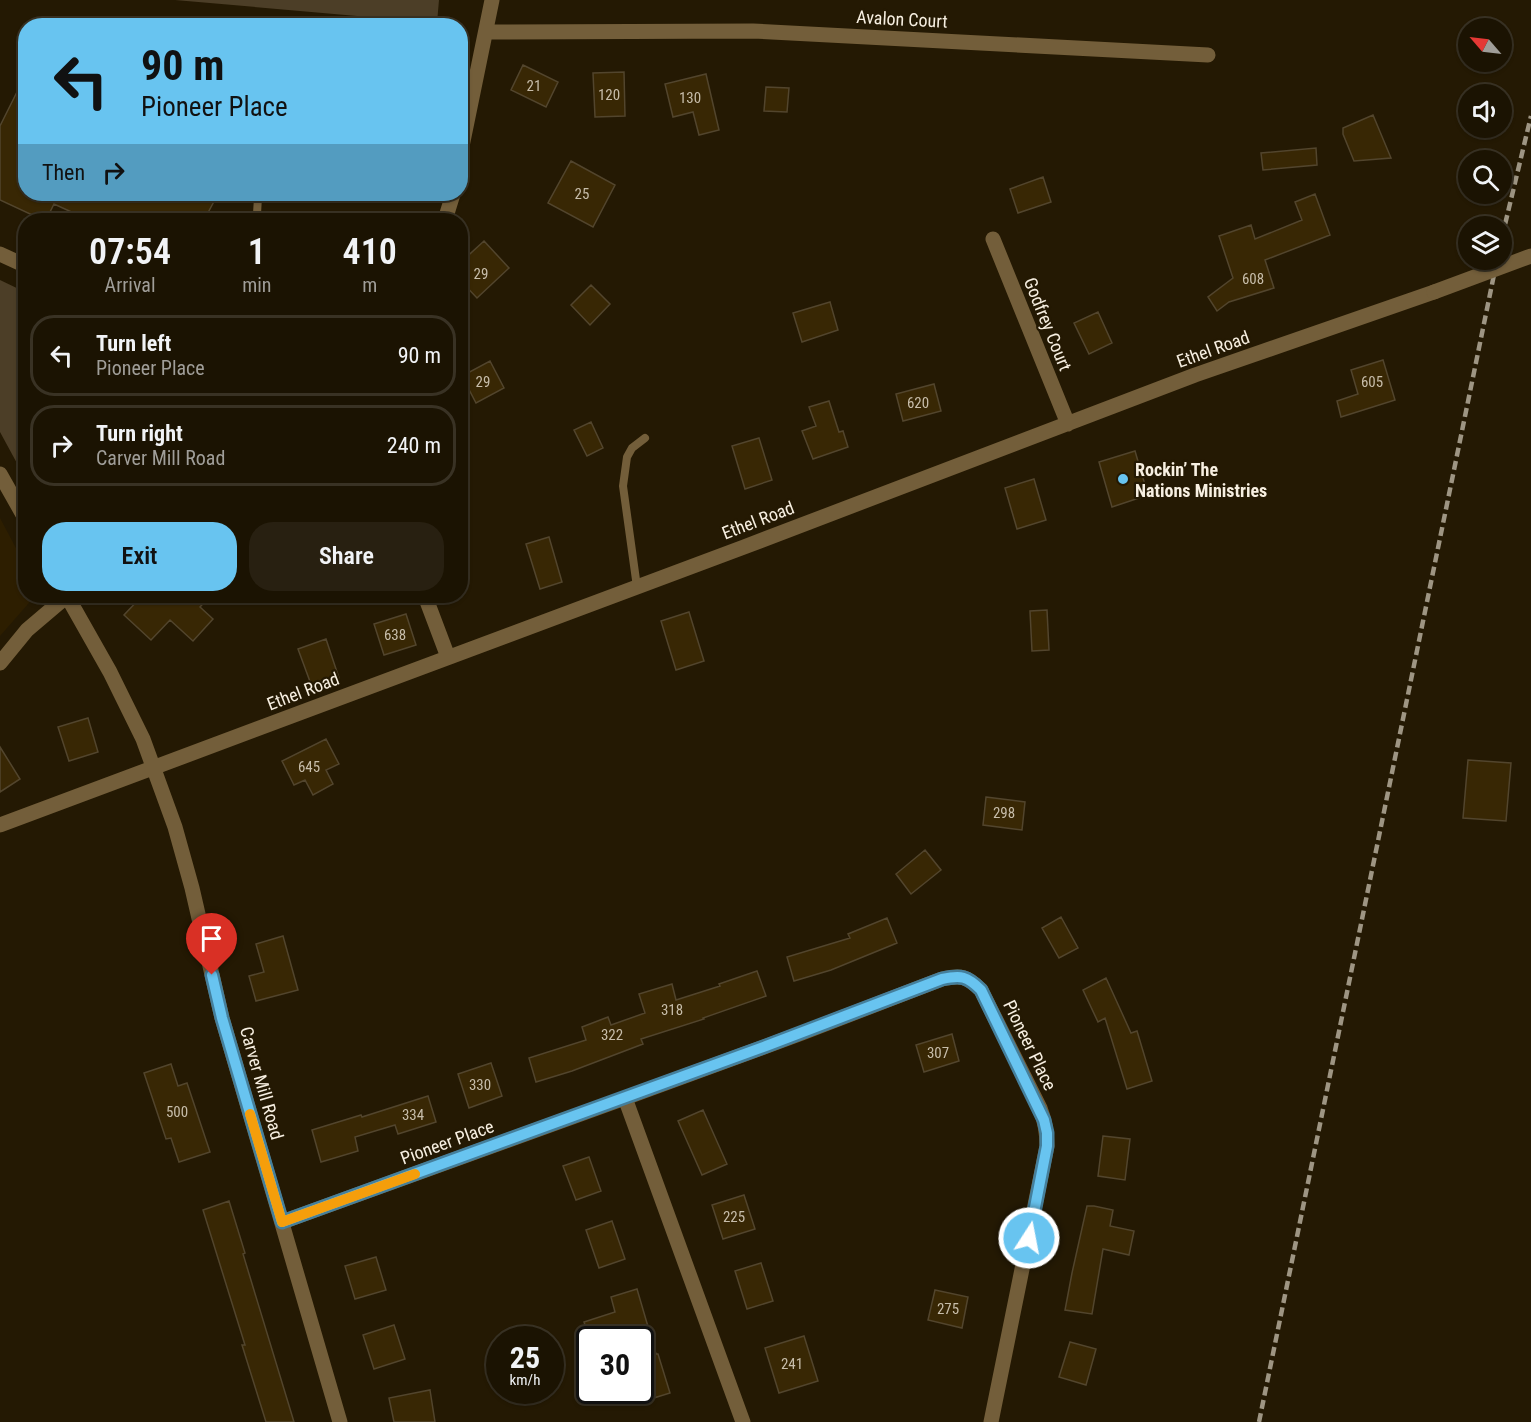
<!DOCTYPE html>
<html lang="en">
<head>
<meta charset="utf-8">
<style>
	:root { --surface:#1b1302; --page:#282011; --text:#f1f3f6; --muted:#a09e99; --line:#393224; --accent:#68c4f0 }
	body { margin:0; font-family:"Roboto Condensed",sans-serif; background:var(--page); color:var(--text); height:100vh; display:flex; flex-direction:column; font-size:22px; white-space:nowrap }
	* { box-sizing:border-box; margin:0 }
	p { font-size:20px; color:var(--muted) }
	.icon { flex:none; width:33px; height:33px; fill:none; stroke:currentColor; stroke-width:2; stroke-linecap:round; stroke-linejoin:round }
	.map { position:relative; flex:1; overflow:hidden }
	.drawer { position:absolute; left:18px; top:213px; width:450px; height:390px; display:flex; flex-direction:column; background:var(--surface); border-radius:24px; box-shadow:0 2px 4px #0004,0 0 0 2px var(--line) }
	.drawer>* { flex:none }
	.top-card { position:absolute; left:18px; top:18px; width:450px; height:183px; border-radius:24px; box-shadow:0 2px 4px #0004,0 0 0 2px var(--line); background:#68c4f0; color:#111; overflow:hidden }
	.needle { width:39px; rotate:298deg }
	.fabs { position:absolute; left:1458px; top:18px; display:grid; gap:12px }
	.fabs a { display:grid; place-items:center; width:54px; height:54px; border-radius:50%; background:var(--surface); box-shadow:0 2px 4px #0004,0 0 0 2px var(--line); font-size:30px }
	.speed { position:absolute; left:486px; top:1326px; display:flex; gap:12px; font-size:30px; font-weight:700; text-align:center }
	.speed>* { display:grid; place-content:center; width:78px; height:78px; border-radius:50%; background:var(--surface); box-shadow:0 2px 4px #0004,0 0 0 2px var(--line); line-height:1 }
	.speed small { font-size:15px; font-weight:400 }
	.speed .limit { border:3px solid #111; border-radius:9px; background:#fff; color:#111 }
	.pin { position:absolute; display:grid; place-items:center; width:51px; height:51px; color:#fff; margin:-62px -26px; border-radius:50% 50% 50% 0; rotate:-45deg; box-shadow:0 0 6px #0007 }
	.pin .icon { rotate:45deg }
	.me { position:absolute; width:66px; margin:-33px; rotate:11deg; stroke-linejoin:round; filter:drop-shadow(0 0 4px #0008) }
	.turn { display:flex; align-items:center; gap:21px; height:126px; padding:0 24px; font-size:27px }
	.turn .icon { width:78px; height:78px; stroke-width:2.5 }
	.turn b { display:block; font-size:42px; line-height:51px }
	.then { display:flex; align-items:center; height:57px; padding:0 24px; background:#0003; gap:12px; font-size:22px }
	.eta { display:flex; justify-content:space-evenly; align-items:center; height:102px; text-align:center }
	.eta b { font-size:36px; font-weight:600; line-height:42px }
	.cta { display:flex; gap:12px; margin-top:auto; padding:12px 24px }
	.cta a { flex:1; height:69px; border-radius:24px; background:var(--accent); color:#111; font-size:24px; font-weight:600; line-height:69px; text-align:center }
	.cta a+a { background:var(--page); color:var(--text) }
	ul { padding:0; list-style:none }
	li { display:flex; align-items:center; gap:18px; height:81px; margin:0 12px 9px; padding:0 12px; border:3px solid var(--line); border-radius:24px }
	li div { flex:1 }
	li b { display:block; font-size:22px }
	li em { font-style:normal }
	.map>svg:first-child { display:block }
	.built { fill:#2d1e00 }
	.green { fill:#4c3e27 }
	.building { fill:#382704; stroke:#52452d; stroke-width:1.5 }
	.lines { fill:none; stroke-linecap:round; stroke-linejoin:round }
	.lane { stroke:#735e3a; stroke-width:8 }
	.street { stroke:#735e3a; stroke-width:15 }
	.rail { stroke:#9e9583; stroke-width:4.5; stroke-dasharray:9 4.5; stroke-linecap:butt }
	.street-bridge { stroke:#735e3a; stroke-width:15 }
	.route-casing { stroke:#447f9c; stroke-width:15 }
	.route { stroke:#68c4f0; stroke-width:10 }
	.slow { stroke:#f59e0b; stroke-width:10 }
	.poi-dot { fill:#68c4f0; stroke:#241903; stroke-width:2 }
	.labels { text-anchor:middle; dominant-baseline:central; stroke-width:4.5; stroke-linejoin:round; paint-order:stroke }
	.number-label { font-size:15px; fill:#c7bdaa }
	.street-label { font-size:18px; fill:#f7efe1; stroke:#241903 }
	.poi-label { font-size:18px; font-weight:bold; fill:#f7efe1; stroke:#241903; text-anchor:start }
</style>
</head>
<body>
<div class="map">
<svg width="1531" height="1422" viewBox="0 0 1531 1422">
	<rect width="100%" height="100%" fill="#241903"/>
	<path class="built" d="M 0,518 L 25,565 L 26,596 L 35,596 L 0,636 Z"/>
	<path class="green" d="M 175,0 L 439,0 L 437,23 Z
		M 0,280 L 25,292 L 25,478 L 0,432 Z"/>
	<path class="building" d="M 523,65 L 558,82 L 546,107 L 511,90 Z
		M 624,72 L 625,116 L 595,117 L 593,73 Z
		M 26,74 L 26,194 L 218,194 L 204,220 L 89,220 L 54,204 L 46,220 L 43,220 L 0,200 L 0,126 Z
		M 706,74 L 719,130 L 699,135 L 693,112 L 673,117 L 665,84 Z
		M 766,87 L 789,88 L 787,112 L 764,111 Z
		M 1373,115 L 1391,158 L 1354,161 L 1343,134 L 1343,128 Z
		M 1316,148 L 1317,165 L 1263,170 L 1261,153 Z
		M 571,161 L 615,185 L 593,227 L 548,203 Z
		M 1043,177 L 1051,202 L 1018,213 L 1010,189 Z
		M 1315,194 L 1330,235 L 1265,260 L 1274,288 L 1229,302 L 1217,311 L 1208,297 L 1233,278 L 1219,236 L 1251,225 L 1255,239 L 1302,220 L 1295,202 Z
		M 484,241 L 509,268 L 477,298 L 460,280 L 460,263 Z
		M 591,285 L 610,304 L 590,325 L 571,305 Z
		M 830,302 L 838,330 L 802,342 L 793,313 Z
		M 1098,312 L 1112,343 L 1089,354 L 1074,323 Z
		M 1383,360 L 1395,400 L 1341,417 L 1337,401 L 1358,394 L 1351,370 Z
		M 490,361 L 504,388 L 476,403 L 462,376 Z
		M 934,384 L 941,411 L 903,421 L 896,394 Z
		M 829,401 L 839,432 L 843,431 L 848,447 L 813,459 L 802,431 L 816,426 L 809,407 Z
		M 591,422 L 603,448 L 587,456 L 574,430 Z
		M 759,438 L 772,480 L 745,489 L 732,446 Z
		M 1135,451 L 1148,495 L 1112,507 L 1099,462 Z
		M 1034,479 L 1046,520 L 1017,529 L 1005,488 Z
		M 549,537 L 562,582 L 540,589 L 526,544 Z
		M 142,596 L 210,596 L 200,607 L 213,619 L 193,641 L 170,620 L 151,640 L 124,615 Z
		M 1047,610 L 1049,650 L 1032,651 L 1030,611 Z
		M 689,612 L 704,661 L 676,670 L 661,621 Z
		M 406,614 L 416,645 L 384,655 L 374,624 Z
		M 326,639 L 339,678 L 312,687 L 298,649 Z
		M 88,718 L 98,752 L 69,761 L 58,727 Z
		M 326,739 L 339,764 L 326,770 L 333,784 L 313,795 L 305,780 L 294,785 L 282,761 Z
		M 0,747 L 20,779 L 0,792 Z
		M 1468,760 L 1511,763 L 1506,821 L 1463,818 Z
		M 986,797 L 1025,802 L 1022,830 L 983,825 Z
		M 925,850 L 941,870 L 911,894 L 896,874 Z
		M 1061,917 L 1078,948 L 1059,958 L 1042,928 Z
		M 887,918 L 897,943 L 831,970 L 794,981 L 787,957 L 850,938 L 848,934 Z
		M 283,936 L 298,990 L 256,1001 L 249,976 L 264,972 L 256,944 Z
		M 757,971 L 766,996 L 703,1018 L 704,1019 L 641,1039 L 643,1044 L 572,1071 L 536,1082 L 529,1058 L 586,1040 L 582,1027 L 608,1017 L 611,1025 L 645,1013 L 639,994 L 672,984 L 676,1000 L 720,986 L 719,984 Z
		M 1106,978 L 1131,1033 L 1137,1031 L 1152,1081 L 1127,1089 L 1105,1018 L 1098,1022 L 1083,990 Z
		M 952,1034 L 959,1061 L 924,1072 L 916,1045 Z
		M 491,1063 L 502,1096 L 469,1108 L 458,1074 Z
		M 171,1064 L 178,1086 L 187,1083 L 210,1152 L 179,1162 L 171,1138 L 166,1139 L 144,1073 Z
		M 428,1096 L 436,1122 L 398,1134 L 395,1125 L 355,1137 L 358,1151 L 321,1162 L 312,1130 L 361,1115 L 362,1117 Z
		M 703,1110 L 727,1164 L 702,1175 L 678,1121 Z
		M 1103,1136 L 1130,1139 L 1125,1180 L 1098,1176 Z
		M 589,1157 L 601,1191 L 576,1200 L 563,1166 Z
		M 744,1195 L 755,1229 L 723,1239 L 712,1205 Z
		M 229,1201 L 245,1253 L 243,1254 L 294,1422 L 266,1422 L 242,1345 L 245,1345 L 203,1210 Z
		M 1087,1206 L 1094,1206 L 1113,1210 L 1110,1226 L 1134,1231 L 1129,1255 L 1103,1249 L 1092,1314 L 1065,1310 L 1072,1273 Z
		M 612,1221 L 625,1259 L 599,1268 L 586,1230 Z
		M 376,1257 L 386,1290 L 355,1299 L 345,1266 Z
		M 761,1263 L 773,1301 L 747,1309 L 735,1271 Z
		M 637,1289 L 656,1354 L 658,1354 L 670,1393 L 644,1401 L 640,1390 L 640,1328 L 604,1340 L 590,1340 L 584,1322 L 615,1312 L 611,1297 Z
		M 935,1290 L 968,1297 L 962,1328 L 928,1320 Z
		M 394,1325 L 405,1359 L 374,1369 L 363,1335 Z
		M 804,1336 L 818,1381 L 779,1393 L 765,1348 Z
		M 1070,1342 L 1096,1349 L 1086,1385 L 1059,1377 Z
		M 430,1390 L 435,1422 L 394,1422 L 389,1398 Z"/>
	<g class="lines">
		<path class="lane" d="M 256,194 L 258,197 L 257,214 L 270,220
			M 637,587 L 623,486 L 627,457 L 632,448 L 645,438"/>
		<path class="street" d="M 486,32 L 753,31 L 1208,55
			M 460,156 L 492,0
			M 445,220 L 453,194
			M 993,239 L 1068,424
			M 0,254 L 26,266
			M 0,474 L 26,520
			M 67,596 L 110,672 L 143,739 L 175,827 L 192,888 L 222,1018 L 340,1422
			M 425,596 L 448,657
			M 0,663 L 27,630 L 67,596
			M 0,825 L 744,547 L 1195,375 L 1434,292
			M 282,1222 L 625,1098
			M 743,1422 L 625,1098 L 802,1033 L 942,979 C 961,975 967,976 981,990 L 1040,1108 C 1045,1121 1047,1132 1047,1146 L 991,1422"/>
		<path class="rail" d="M 1502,237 L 1531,116
			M 1259,1422 L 1497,260"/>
		<path class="street-bridge" d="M 1434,292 L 1531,256"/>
	</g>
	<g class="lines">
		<g class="route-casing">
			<path id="route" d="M 212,975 L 222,1018 L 282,1222 L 766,1046 L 942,979 C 961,975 967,976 981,990 L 1044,1120 L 1047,1133 L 1047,1146 L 1029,1238"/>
		</g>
		<use href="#route" class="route"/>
		<path class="slow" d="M 250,1114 L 282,1222 L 415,1174"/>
	</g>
	<circle class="poi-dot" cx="1123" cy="479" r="6"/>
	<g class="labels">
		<g class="number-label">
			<text x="534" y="86">21</text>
			<text x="609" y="95">120</text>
			<text x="690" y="98">130</text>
			<text x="582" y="194">25</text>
			<text x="481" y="274">29</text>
			<text x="1253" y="279">608</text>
			<text x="483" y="382">29</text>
			<text x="1372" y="382">605</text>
			<text x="918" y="403">620</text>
			<text x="395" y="635">638</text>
			<text x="309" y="767">645</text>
			<text x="1004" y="813">298</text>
			<text x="672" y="1010">318</text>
			<text x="612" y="1035">322</text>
			<text x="938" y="1053">307</text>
			<text x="480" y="1085">330</text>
			<text x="177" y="1112">500</text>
			<text x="413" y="1115">334</text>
			<text x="734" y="1217">225</text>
			<text x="948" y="1309">275</text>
			<text x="792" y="1364">241</text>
		</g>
		<g class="street-label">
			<text transform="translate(902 19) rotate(3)">Avalon Court</text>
			<text transform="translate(1048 324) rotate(68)">Godfrey Court</text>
			<text transform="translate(1213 349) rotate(-20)">Ethel Road</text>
			<text transform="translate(758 520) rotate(-21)">Ethel Road</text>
			<text transform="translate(303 691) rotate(-21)">Ethel Road</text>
			<text transform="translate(1030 1045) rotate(64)">Pioneer Place</text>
			<text transform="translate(262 1083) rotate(74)">Carver Mill Road</text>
			<text transform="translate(447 1142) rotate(-20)">Pioneer Place</text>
		</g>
		<g class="poi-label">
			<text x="1135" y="469">Rockin’ The<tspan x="1135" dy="21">Nations Ministries</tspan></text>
		</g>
	</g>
</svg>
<div class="fabs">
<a><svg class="needle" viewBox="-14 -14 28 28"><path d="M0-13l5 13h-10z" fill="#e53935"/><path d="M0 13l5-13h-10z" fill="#a09e99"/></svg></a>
<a><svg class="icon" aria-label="sound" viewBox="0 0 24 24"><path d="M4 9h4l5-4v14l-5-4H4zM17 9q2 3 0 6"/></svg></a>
<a><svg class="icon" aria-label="search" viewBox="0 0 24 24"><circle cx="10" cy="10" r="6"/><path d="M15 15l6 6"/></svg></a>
<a><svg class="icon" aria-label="layers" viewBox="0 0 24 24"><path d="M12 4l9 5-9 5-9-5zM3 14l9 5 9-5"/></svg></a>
</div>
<div class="speed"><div>25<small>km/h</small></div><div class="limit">30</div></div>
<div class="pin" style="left:212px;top:975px;background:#d93025"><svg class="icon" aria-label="arrive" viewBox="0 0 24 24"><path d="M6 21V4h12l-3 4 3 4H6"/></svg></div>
<svg class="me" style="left:1029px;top:1238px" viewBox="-20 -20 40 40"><circle r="17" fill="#68c4f0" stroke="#fff" stroke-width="3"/><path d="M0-11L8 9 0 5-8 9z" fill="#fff"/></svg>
<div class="top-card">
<div class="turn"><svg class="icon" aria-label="left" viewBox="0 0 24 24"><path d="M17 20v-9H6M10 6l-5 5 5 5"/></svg><div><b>90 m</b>Pioneer Place</div></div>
<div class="then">Then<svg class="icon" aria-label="right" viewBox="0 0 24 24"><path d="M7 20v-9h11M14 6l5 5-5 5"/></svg></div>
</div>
<section class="drawer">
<div class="eta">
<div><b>07:54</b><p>Arrival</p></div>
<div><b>1</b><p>min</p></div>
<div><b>410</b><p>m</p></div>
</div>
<ul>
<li><svg class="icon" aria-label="left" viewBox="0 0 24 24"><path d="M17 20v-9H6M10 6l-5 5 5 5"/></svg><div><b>Turn left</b><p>Pioneer Place</p></div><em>90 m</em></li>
<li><svg class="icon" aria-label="right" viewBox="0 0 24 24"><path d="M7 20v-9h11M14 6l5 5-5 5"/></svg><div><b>Turn right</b><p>Carver Mill Road</p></div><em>240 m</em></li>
</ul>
<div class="cta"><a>Exit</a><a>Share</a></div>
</section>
</div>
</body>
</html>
